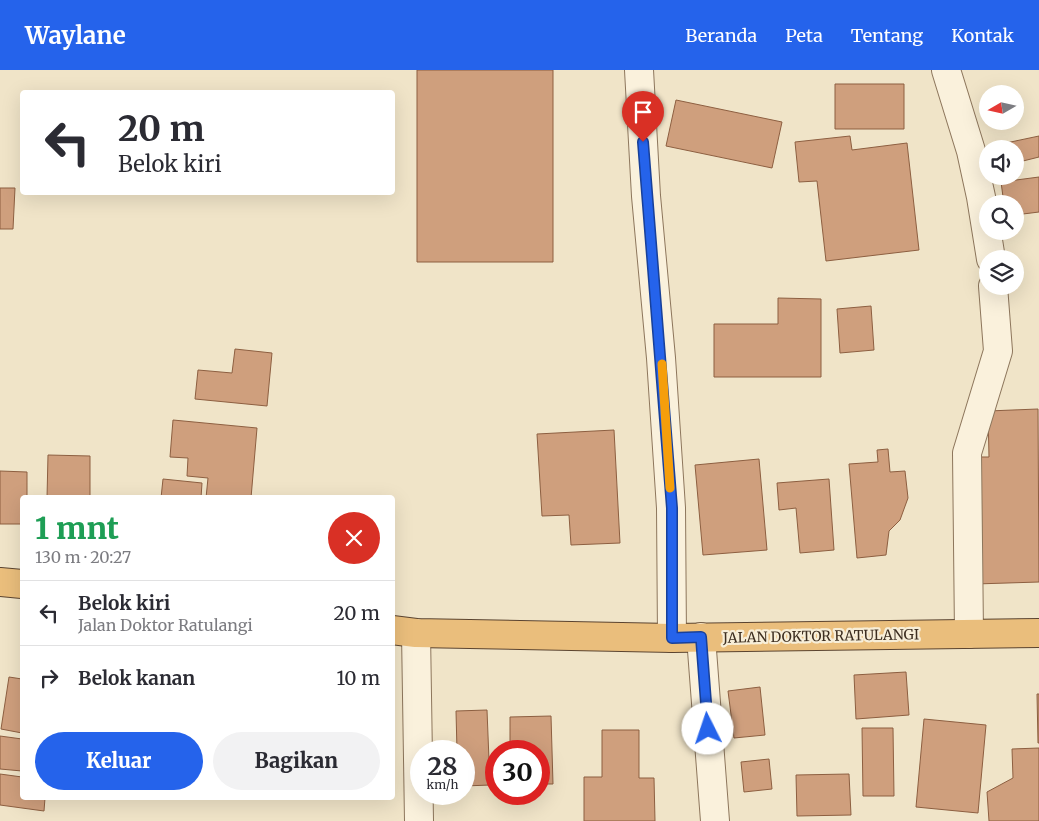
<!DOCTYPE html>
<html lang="id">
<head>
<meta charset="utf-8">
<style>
	:root { --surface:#fff; --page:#f2f2f3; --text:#2b2b33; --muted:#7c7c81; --line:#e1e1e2; --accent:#2563eb }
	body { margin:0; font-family:Merriweather,serif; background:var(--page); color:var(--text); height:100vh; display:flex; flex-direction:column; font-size:19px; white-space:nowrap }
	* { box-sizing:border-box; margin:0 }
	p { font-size:16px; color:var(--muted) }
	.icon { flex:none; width:28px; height:28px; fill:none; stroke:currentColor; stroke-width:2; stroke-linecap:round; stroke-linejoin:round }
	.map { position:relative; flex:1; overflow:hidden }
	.panel { position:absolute; left:20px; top:425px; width:375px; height:305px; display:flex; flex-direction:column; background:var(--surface); border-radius:5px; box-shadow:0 5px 20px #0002 }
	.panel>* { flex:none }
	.guide { position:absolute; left:20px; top:20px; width:375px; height:105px; border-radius:5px; box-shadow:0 5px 20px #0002; background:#fff; color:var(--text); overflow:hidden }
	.needle { width:32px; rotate:261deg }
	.buttons { position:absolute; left:979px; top:15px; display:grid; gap:10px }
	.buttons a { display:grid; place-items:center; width:45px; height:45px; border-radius:50%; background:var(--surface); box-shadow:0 5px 20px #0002; font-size:25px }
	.speed { position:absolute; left:410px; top:670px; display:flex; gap:10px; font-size:25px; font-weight:700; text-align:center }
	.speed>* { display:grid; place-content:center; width:65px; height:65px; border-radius:50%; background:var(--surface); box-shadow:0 5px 20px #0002; line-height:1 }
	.speed small { font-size:12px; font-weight:400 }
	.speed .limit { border:8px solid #d22; background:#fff; color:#111 }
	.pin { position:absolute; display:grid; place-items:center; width:42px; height:42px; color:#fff; margin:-51px -21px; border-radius:50% 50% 50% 0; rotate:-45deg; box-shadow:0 0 5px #0007 }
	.pin .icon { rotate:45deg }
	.me { position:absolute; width:55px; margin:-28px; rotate:356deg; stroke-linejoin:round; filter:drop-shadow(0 0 4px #0008) }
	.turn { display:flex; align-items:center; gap:18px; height:105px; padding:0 15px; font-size:22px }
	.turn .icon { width:65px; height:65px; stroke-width:2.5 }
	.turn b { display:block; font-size:35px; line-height:42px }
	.round { display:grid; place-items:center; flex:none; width:52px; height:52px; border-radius:26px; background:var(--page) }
	.headline { display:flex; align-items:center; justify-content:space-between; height:85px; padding:0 15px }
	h1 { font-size:30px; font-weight:800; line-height:38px; color:#1e9e55 }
	.button { display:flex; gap:10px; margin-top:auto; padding:10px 15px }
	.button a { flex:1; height:58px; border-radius:30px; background:var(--accent); color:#fff; font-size:20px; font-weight:800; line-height:58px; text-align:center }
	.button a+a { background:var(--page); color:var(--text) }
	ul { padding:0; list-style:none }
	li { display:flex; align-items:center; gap:15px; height:65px; padding:0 15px; border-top:1px solid var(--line) }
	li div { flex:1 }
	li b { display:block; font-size:19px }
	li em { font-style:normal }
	header { display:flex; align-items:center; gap:30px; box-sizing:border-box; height:70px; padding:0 25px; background:var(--accent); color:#fff }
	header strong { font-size:24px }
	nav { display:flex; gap:28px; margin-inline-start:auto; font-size:18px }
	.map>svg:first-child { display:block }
	.building { fill:#cf9f7d; stroke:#8d5f41 }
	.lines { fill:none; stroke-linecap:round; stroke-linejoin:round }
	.minor-casing { stroke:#8d765c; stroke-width:30 }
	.trunk-casing { stroke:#5b4430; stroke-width:30 }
	.minor { stroke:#faf1dc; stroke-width:28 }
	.trunk { stroke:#eabe7c; stroke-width:28 }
	.route-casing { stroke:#184099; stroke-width:12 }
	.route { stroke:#2563eb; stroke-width:9 }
	.slow { stroke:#f59e0b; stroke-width:9 }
	.labels { text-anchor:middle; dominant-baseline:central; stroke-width:4.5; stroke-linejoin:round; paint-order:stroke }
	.street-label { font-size:14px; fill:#3d2e20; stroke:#f7eed8 }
</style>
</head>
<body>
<header>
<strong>Waylane</strong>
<nav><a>Beranda</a><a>Peta</a><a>Tentang</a><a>Kontak</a></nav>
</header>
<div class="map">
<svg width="1039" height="751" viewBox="0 0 1039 751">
	<rect width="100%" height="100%" fill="#f0e4c8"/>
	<path class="building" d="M 417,0 L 553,0 L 553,192 L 417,192 Z
		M 835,14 L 904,14 L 904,59 L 835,59 Z
		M 676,30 L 782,52 L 772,98 L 666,76 Z
		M 850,66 L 852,80 L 907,73 L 919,180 L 826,191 L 817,111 L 799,112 L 795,72 Z
		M 1039,66 L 1039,87 L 1015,93 L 1015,79 L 1007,79 L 1006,73 Z
		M 1039,107 L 1039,142 L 1015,145 L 1015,134 L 1004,134 L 1001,112 Z
		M 0,118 L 15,118 L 13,159 L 0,159 Z
		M 778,228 L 821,229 L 821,307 L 714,307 L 714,254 L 778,254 Z
		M 871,236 L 874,280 L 840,283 L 837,239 Z
		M 235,279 L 272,283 L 267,336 L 195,329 L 198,300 L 232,303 Z
		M 1038,339 L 1039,512 L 975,514 L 970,387 L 989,387 L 988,341 Z
		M 173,350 L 257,358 L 251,428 L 206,428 L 208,408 L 187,406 L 188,388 L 170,387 Z
		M 614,360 L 620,473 L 571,475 L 569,445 L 542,446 L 537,364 Z
		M 888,379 L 890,402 L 905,401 L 908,428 L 900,450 L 889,461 L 886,485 L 857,488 L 849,394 L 878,392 L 877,380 Z
		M 48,385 L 90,386 L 90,428 L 47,428 Z
		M 759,389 L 767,480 L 703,485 L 695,395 Z
		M 0,401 L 27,402 L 27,428 L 22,428 L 22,454 L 0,454 Z
		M 163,409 L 202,413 L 201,428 L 161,428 Z
		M 829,409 L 834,480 L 800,483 L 796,438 L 779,440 L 777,413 Z
		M 906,602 L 909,645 L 856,649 L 854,605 Z
		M 9,607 L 22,609 L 22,663 L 1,659 Z
		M 760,617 L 765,665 L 734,668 L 728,621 Z
		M 1037,624 L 1039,624 L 1039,673 L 1038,673 Z
		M 487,640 L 490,715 L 464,716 L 464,681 L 457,681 L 456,641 Z
		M 551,646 L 553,714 L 539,714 L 539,681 L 510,681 L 510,647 Z
		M 924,649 L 986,655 L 978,743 L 916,737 Z
		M 862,658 L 893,658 L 894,726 L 863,726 Z
		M 602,660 L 639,660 L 639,708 L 654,708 L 655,751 L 584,751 L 584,707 L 602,707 Z
		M 0,666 L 22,669 L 22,701 L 0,699 Z
		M 1039,678 L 1039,751 L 989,751 L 987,722 L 1013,708 L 1012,679 Z
		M 769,689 L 772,719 L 744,722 L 741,692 Z
		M 0,704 L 22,707 L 22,728 L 45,728 L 44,741 L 0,735 Z
		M 849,704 L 851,745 L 797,746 L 796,705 Z"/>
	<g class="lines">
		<g class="minor-casing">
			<path id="minor" d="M 639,0 L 646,126 L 661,288 L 671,438 L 672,568
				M 946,0 L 971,81 L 981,127 L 991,189
				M 416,563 L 419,751
				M 969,564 L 967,383 L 998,281 L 993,216
				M 701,567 L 715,751"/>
		</g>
		<g class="trunk-casing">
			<path id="trunk" d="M 0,512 L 22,514
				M 392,560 L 416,563 L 672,568 L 1039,563"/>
		</g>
		<use href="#minor" class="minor"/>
		<use href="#trunk" class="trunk"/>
	</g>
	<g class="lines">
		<g class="route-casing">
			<path id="route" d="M 643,72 L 672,438 L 672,568 L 701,567 L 708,659"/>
		</g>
		<use href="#route" class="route"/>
		<path class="slow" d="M 662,294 L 670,418"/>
	</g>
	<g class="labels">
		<g class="street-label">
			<text transform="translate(821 566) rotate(-1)">JALAN DOKTOR RATULANGI</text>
		</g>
	</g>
</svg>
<div class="buttons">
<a><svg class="needle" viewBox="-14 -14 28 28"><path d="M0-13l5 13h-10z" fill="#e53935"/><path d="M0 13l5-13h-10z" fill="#7c7c81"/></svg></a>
<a><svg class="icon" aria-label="sound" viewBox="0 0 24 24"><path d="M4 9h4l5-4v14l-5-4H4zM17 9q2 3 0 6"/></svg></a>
<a><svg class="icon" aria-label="search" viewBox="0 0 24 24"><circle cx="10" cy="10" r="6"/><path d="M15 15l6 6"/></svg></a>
<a><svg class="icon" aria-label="layers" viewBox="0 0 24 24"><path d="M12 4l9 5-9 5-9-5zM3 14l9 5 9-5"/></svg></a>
</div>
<div class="speed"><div>28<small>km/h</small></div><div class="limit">30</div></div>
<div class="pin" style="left:643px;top:72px;background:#d93025"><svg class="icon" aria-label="arrive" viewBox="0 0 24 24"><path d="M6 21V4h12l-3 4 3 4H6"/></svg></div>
<svg class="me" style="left:708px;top:659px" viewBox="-20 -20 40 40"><circle r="19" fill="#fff"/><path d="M0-13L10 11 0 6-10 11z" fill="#2563eb"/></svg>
<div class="guide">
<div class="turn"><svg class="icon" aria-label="left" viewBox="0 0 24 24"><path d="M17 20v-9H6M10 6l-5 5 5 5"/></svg><div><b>20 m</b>Belok kiri</div></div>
</div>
<section class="panel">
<div class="headline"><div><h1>1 mnt</h1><p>130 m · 20:27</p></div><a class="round" style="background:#d93025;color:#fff"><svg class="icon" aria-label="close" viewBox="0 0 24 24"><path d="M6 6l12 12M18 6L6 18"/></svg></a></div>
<ul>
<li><svg class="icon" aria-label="left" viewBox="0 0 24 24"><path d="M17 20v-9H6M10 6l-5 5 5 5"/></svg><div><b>Belok kiri</b><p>Jalan Doktor Ratulangi</p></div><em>20 m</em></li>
<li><svg class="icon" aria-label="right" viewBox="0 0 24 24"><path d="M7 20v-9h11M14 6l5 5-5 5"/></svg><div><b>Belok kanan</b></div><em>10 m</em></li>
</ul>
<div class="button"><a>Keluar</a><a>Bagikan</a></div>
</section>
</div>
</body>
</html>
